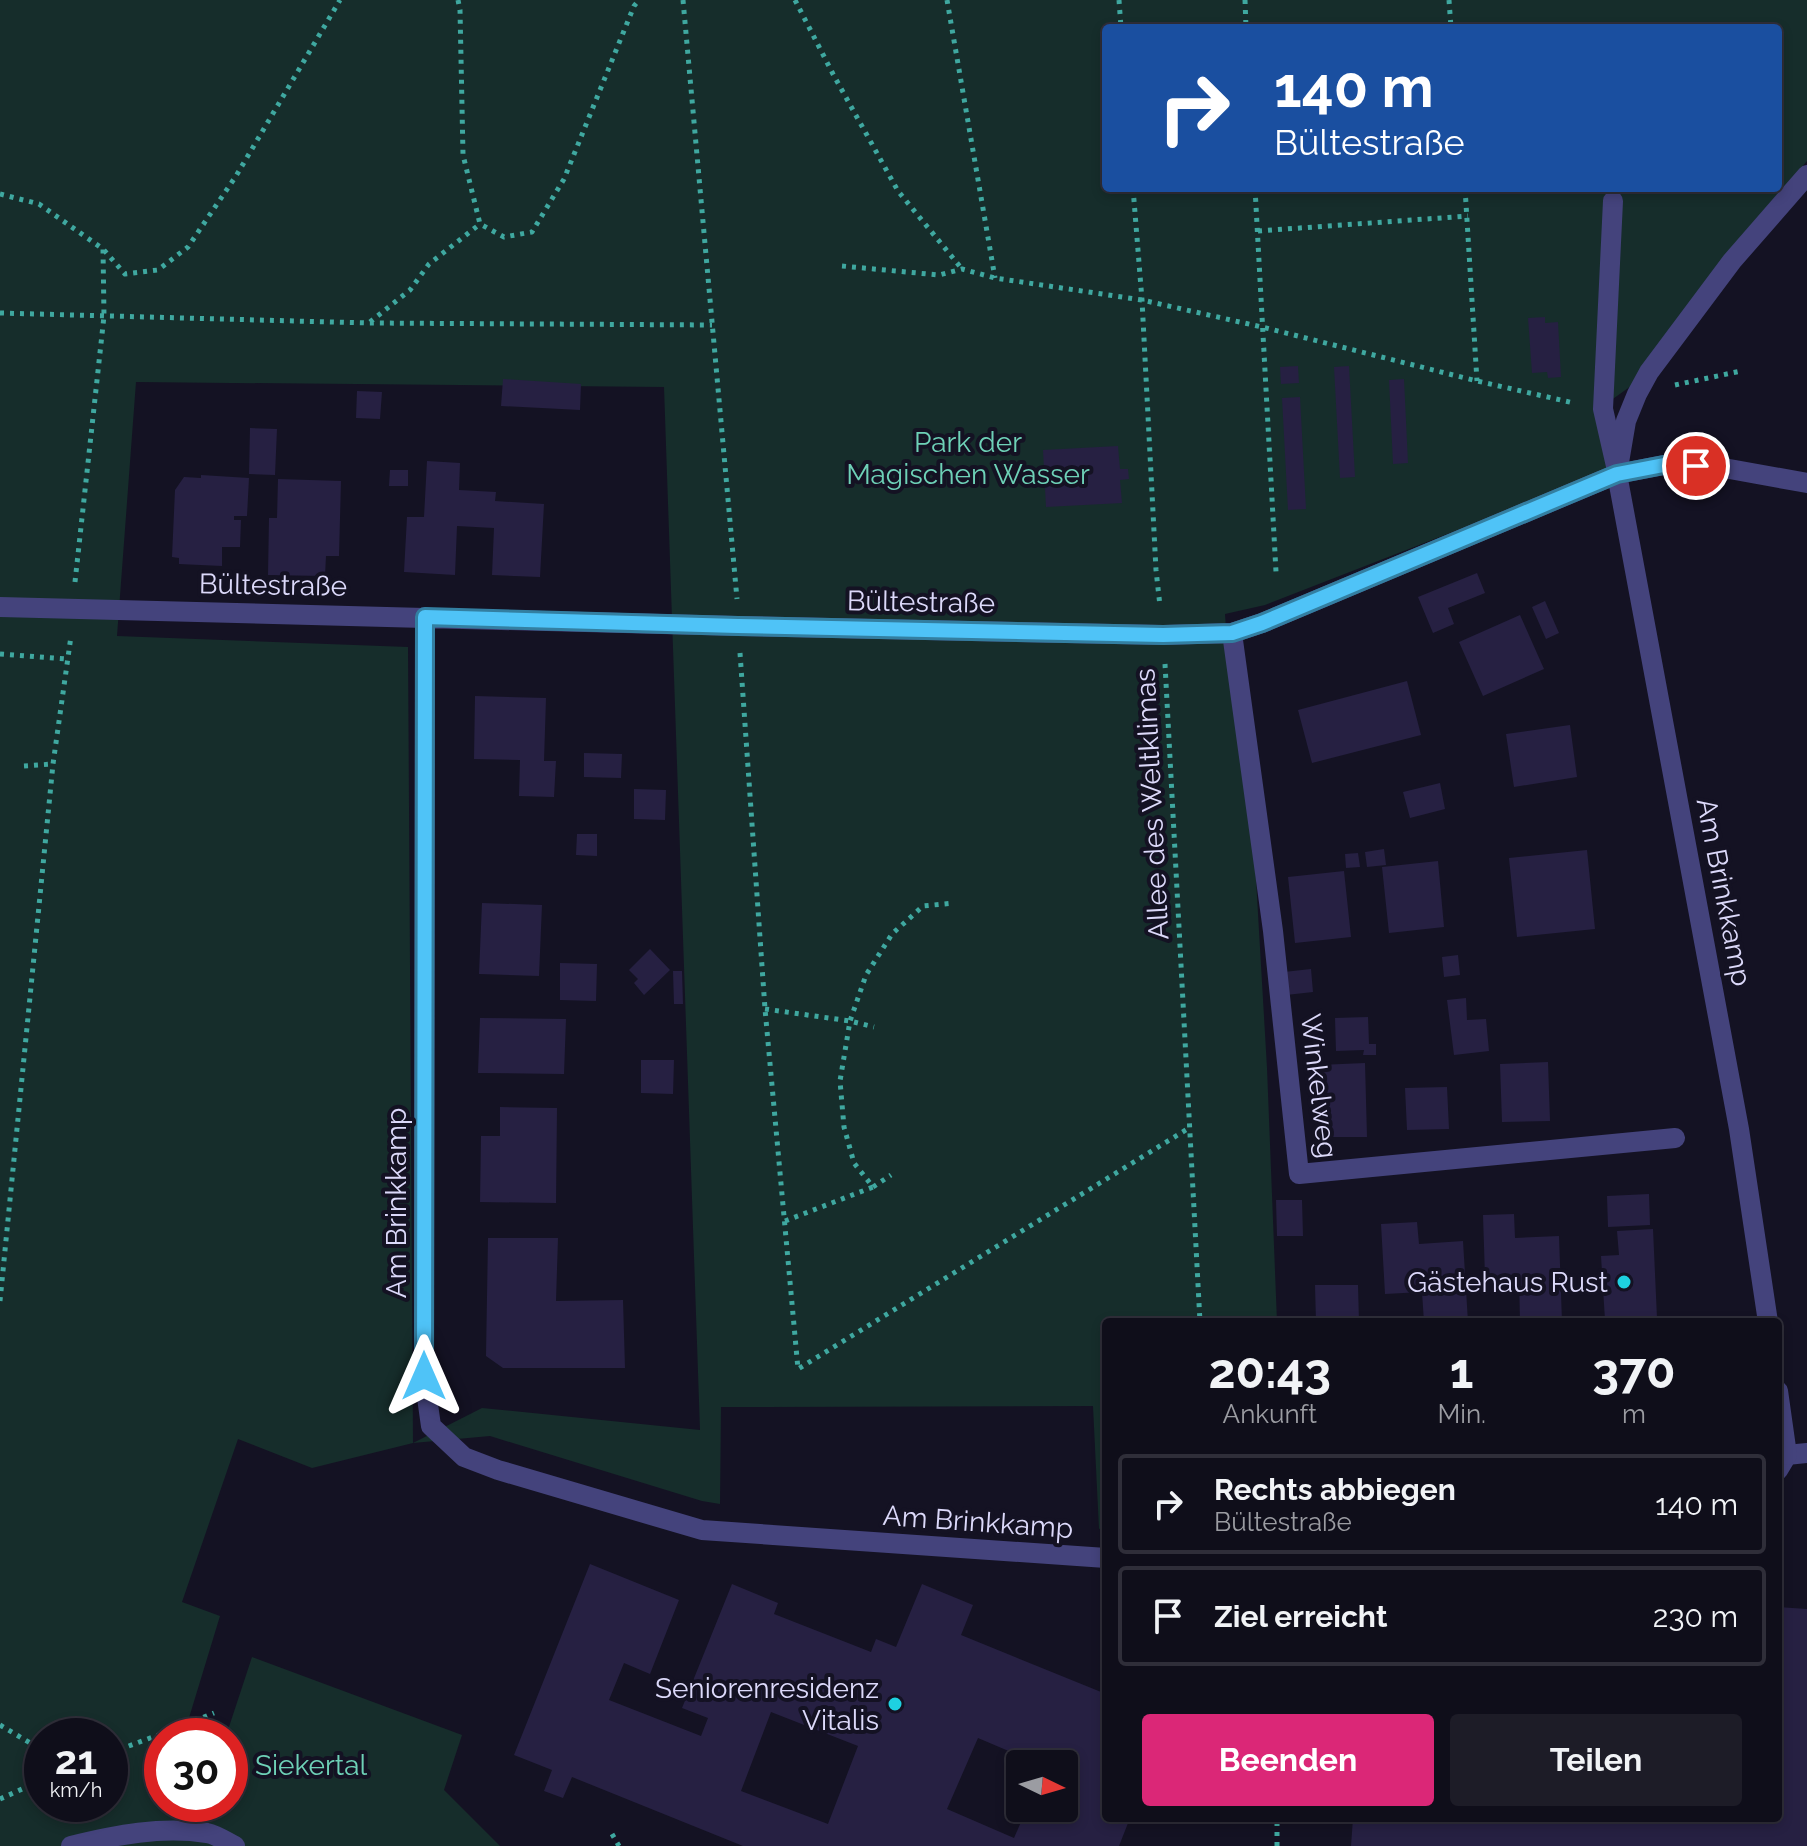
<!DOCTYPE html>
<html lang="de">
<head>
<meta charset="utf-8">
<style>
	:root { --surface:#0f0e1a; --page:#1d1c27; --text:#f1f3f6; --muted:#9b9ca2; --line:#2f2e39; --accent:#db2777 }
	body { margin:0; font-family:Raleway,sans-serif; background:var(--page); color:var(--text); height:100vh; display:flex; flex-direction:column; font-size:30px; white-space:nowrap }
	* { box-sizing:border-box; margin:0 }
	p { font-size:26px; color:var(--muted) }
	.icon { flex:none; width:44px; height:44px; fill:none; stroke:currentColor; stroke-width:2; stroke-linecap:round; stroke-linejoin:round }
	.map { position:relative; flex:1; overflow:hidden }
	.sheet { position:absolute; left:1102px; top:1318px; width:680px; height:504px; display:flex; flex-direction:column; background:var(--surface); border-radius:8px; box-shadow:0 4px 12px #0003,0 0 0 2px var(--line) }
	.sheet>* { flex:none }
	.top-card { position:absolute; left:1102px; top:24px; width:680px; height:168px; border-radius:8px; box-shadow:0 4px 12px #0003,0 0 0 2px var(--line); background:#1a4fa0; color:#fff; overflow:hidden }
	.needle { width:52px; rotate:95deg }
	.fabs { position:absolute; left:1006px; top:1750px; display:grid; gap:16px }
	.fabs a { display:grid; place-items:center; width:72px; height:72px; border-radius:8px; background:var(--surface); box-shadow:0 4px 12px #0003,0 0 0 2px var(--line); font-size:40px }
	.speed { position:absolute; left:24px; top:1718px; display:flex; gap:16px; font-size:40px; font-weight:700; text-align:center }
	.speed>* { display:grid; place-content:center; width:104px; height:104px; border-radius:50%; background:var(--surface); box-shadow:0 4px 12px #0003,0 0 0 2px var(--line); line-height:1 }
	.speed small { font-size:20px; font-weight:400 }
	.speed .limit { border:12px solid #d22; background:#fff; color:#111 }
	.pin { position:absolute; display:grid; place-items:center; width:68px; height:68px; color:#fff; margin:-34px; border:4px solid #fff; border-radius:50%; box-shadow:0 2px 8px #0007 }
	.me { position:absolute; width:88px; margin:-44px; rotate:0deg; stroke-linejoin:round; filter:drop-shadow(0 0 6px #0008) }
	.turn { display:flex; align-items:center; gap:28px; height:168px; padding:0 40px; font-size:36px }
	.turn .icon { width:104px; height:104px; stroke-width:2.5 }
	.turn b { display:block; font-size:56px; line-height:68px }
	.eta { display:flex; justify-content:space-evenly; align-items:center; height:136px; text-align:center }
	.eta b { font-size:48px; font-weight:700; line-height:56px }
	.button { display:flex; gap:16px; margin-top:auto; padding:16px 40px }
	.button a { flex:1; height:92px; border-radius:8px; background:var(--accent); color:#fff; font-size:32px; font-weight:700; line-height:92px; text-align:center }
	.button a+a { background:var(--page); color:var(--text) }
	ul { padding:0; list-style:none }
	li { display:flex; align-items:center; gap:24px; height:100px; margin:0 16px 12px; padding:0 24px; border:4px solid var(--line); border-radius:8px }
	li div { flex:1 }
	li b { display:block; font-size:30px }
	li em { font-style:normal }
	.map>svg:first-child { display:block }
	.green { fill:#162d2b; fill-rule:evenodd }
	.building { fill:#262042; fill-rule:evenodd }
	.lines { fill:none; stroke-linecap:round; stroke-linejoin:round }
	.path { stroke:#3fa8a0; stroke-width:5; stroke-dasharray:4 6; stroke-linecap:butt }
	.service { stroke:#44437c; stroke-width:20 }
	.minor { stroke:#44437c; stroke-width:20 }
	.route-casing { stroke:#337fa1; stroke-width:20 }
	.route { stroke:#4fc3f7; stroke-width:14 }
	.poi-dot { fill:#1ed1e1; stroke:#141223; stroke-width:3 }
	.labels { text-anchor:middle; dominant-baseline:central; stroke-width:8; stroke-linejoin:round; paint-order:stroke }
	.park-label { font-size:28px; fill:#6ed1b7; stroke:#141223 }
	.street-label { font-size:28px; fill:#dcd9fa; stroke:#141223 }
	.poi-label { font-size:28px; fill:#dcd9fa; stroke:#141223; text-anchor:end }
</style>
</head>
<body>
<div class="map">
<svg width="1807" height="1846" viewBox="0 0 1807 1846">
	<rect width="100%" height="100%" fill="#141223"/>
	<path class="green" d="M 0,0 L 1807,0 L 1807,161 L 1742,235 L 1631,386 L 1610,401 L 1617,468 L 1265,605 L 1225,614 L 1228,658 L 1255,862 L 1267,1068 L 1277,1322 L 1106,1322 L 1106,1527 L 1099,1529 L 1093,1406 L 721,1407 L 720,1504 L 702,1501 L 490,1436 L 413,1443 L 312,1468 L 238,1439 L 182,1602 L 220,1616 L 185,1731 L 203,1736 L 162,1736 L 162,1804 L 230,1804 L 230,1736 L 226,1736 L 252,1657 L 462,1735 L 444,1790 L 500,1846 L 0,1846 ZM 1106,28 L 1778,28 L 1778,188 L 1106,188 ZM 136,382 L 664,387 L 700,1430 L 482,1408 L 413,1443 L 408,647 L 117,636 ZM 42,1736 L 110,1736 L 110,1804 L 42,1804 Z"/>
	<path class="building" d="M 1545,317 L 1545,323 L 1558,322 L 1561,377 L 1548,378 L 1547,372 L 1532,373 L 1528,318 Z
		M 1298,366 L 1299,383 L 1281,384 L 1280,367 Z
		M 1349,366 L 1355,477 L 1340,478 L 1334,367 Z
		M 503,379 L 581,384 L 580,410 L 501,406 Z
		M 1404,379 L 1408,463 L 1393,464 L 1389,380 Z
		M 357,391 L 382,392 L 380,419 L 356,418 Z
		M 1300,397 L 1306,509 L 1288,510 L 1282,398 Z
		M 250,428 L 277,429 L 275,475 L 249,474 Z
		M 1118,446 L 1120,469 L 1128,469 L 1129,479 L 1120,480 L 1122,503 L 1046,507 L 1043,450 Z
		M 427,461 L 460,463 L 459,490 L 496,492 L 495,501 L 544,504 L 540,577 L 492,575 L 494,528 L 457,526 L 455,575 L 404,572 L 407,517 L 424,517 Z
		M 390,470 L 408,470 L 408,486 L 389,486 Z
		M 201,475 L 249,478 L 247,516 L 234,516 L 234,520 L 241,520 L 240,547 L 222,547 L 222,566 L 179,564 L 179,558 L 172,557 L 175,490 L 184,477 L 201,478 Z
		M 278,479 L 341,481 L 339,556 L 326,556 L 325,576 L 268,575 L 269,518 L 277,518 Z
		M 1477,573 L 1485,593 L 1448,608 L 1454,624 L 1433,633 L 1418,597 Z
		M 1545,601 L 1559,633 L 1546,639 L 1532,607 Z
		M 1520,615 L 1544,669 L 1483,696 L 1459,642 Z
		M 1407,681 L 1421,735 L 1312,763 L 1298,710 Z
		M 475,696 L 546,698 L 544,761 L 556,761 L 554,797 L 519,796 L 520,760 L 474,759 Z
		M 1570,725 L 1577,777 L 1514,787 L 1506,734 Z
		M 584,753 L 622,754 L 621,778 L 584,777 Z
		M 1440,783 L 1445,809 L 1410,818 L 1403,792 Z
		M 634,789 L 666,790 L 665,820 L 634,819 Z
		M 577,834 L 597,834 L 597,856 L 576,855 Z
		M 1384,849 L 1386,865 L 1367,867 L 1365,852 Z
		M 1587,850 L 1595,929 L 1517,937 L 1509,858 Z
		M 1358,853 L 1360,867 L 1346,868 L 1345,854 Z
		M 1438,861 L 1444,927 L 1389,933 L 1382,867 Z
		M 1344,871 L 1351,937 L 1295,943 L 1288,877 Z
		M 482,903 L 542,905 L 539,976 L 479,974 Z
		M 650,949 L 670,970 L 644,995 L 634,983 L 638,979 L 629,970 Z
		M 1458,955 L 1460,975 L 1444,977 L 1442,957 Z
		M 560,963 L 597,964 L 596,1001 L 560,1000 Z
		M 1311,969 L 1313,992 L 1286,995 L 1284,972 Z
		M 673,971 L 682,971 L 683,1004 L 674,1004 Z
		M 1466,998 L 1467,1020 L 1486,1019 L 1489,1051 L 1454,1055 L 1447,1000 Z
		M 1368,1017 L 1369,1044 L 1376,1044 L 1376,1055 L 1363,1055 L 1364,1050 L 1336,1051 L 1335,1018 Z
		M 480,1018 L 566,1019 L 564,1074 L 478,1073 Z
		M 641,1060 L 674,1060 L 673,1094 L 641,1093 Z
		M 1548,1062 L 1550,1121 L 1502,1122 L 1500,1064 Z
		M 1365,1063 L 1367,1137 L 1320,1137 L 1319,1065 Z
		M 1447,1087 L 1449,1129 L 1407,1130 L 1405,1088 Z
		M 500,1107 L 557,1108 L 556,1203 L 480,1202 L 481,1136 L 500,1136 Z
		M 1649,1194 L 1650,1225 L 1608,1227 L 1607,1196 Z
		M 1276,1200 L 1302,1200 L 1303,1236 L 1277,1236 Z
		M 1514,1214 L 1515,1238 L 1559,1236 L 1562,1322 L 1520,1322 L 1519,1276 L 1485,1277 L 1483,1215 Z
		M 1417,1222 L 1419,1244 L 1463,1241 L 1468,1322 L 1424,1322 L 1422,1292 L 1385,1294 L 1381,1224 Z
		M 1653,1229 L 1657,1318 L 1605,1320 L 1601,1256 L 1619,1255 L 1617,1231 Z
		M 488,1238 L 558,1238 L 556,1301 L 623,1300 L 625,1368 L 503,1368 L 486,1356 Z
		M 1315,1285 L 1358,1285 L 1359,1322 L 1316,1322 Z
		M 590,1564 L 679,1600 L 650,1674 L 624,1663 L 609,1700 L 701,1736 L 708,1718 L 682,1708 L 732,1584 L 778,1603 L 774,1614 L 871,1652 L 876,1639 L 896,1647 L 922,1584 L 973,1605 L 961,1635 L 1106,1694 L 1106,1818 L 1130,1818 L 1119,1846 L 743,1846 L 572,1777 L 563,1798 L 544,1791 L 552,1770 L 514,1755 ZM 771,1712 L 858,1746 L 828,1824 L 741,1791 ZM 978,1738 L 1039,1764 L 1064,1764 L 1064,1808 L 1027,1808 L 1014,1838 L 947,1809 Z
		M 1778,1607 L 1807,1609 L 1807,1846 L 1351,1846 L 1353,1818 L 1778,1818 Z"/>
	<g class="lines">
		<path class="path" d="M 458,0 L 460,10 L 463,155 L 480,224 L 504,237 L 532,232 L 564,179 L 634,6 L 639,0
			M 683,0 L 737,599
			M 795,0 L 833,74 L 898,191 L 962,269
			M 947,0 L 995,278
			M 1119,0 L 1121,28
			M 1245,0 L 1246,28
			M 1449,0 L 1451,28
			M 1133,188 L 1142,300 L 1156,570 L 1160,606
			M 1255,188 L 1276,572
			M 1465,188 L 1477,381
			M 0,194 L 39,204 L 103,249 L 125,274 L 158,270 L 188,247 L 236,176 L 340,0
			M 1258,231 L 1468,216
			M 842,266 L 939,275 L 962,269 L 995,278 L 1142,300 L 1262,327 L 1477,381 L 1574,403
			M 0,313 L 369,323 L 712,325
			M 370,322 L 410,290 L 429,264 L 480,224
			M 1675,385 L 1741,371
			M 75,582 L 104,316 L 103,249
			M 740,653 L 765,1009 L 798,1369 L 1189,1128
			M 0,654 L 68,659
			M 1165,664 L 1200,1322
			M 24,766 L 53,764
			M 765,1009 L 850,1021 L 874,1027
			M 873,1187 L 891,1175
			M 785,1221 L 873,1187 L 854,1163 L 844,1127 L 840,1081 L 850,1021 L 866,975 L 892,934 L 923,906 L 954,903
			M 0,1301 L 53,764 L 71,636
			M 0,1725 L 42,1750
			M 110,1753 L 177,1728 L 214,1713
			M 0,1799 L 42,1780
			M 612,1834 L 619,1846
			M 1277,1846 L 1277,1818"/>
		<path class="service" d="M 1613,201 L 1603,409 L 1616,466
			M 1617,474 L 1626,421 L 1637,394 L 1649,372 L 1732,261 L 1807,175
			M 1778,1470 L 1787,1455 L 1807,1453"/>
		<path class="minor" d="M 1617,474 L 1739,1129 L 1768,1322
			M 0,607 L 738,626 L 1163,635 L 1232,633 L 1262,623 L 1617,474 L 1669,464 L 1724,468 L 1807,483
			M 425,617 L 424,1376 L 431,1426 L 464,1457 L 498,1470 L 702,1530 L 1106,1558
			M 1232,633 L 1273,931 L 1299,1174 L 1675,1138
			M 1778,1391 L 1787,1455
			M 71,1846 C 116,1835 161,1826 207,1833 C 217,1835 227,1842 235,1846"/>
	</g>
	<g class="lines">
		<g class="route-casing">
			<path id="route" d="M 424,1376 L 425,617 L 738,626 L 1163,635 L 1232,633 L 1262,623 L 1617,474 L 1669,464 L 1696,466"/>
		</g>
		<use href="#route" class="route"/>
	</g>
	<g class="poi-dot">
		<circle cx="1624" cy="1282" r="8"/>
		<circle cx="895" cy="1704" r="8"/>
	</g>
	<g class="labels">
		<g class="park-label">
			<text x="968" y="442">Park der<tspan x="968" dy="32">Magischen Wasser</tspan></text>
			<text x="311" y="1765">Siekertal</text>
		</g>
		<g class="street-label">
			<text transform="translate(273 585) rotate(1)">Bültestraße</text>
			<text transform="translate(921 602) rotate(1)">Bültestraße</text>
			<text transform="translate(1152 804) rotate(-93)">Allee des Weltklimas</text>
			<text transform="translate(1724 892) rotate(79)">Am Brinkkamp</text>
			<text transform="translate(1319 1086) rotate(83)">Winkelweg</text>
			<text transform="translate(396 1203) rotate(-90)">Am Brinkkamp</text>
			<text transform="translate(978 1522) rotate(4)">Am Brinkkamp</text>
		</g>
		<g class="poi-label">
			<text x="1608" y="1282">Gästehaus Rust</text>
			<text x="879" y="1688">Seniorenresidenz<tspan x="879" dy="32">Vitalis</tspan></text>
		</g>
	</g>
</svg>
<div class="fabs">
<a><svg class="needle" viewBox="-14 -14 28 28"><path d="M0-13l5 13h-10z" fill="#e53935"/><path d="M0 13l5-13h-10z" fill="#9b9ca2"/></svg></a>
</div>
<div class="speed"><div>21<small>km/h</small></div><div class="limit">30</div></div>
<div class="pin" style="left:1696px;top:466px;background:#d93025"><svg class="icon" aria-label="arrive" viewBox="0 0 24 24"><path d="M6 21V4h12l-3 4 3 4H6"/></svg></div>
<svg class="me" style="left:424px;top:1376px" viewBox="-20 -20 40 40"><path d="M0-17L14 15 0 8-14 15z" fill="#4fc3f7" stroke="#fff" stroke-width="4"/></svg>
<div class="top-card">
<div class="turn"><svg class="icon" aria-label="right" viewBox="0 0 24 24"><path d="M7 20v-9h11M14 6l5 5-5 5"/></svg><div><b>140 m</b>Bültestraße</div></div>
</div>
<section class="sheet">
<div class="eta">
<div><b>20:43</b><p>Ankunft</p></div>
<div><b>1</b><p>Min.</p></div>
<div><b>370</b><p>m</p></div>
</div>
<ul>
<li><svg class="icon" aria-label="right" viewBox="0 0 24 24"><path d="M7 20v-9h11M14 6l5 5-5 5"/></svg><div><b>Rechts abbiegen</b><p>Bültestraße</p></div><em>140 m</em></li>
<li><svg class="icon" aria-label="arrive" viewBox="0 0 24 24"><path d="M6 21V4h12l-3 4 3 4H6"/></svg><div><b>Ziel erreicht</b></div><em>230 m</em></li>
</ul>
<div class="button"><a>Beenden</a><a>Teilen</a></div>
</section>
</div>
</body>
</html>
